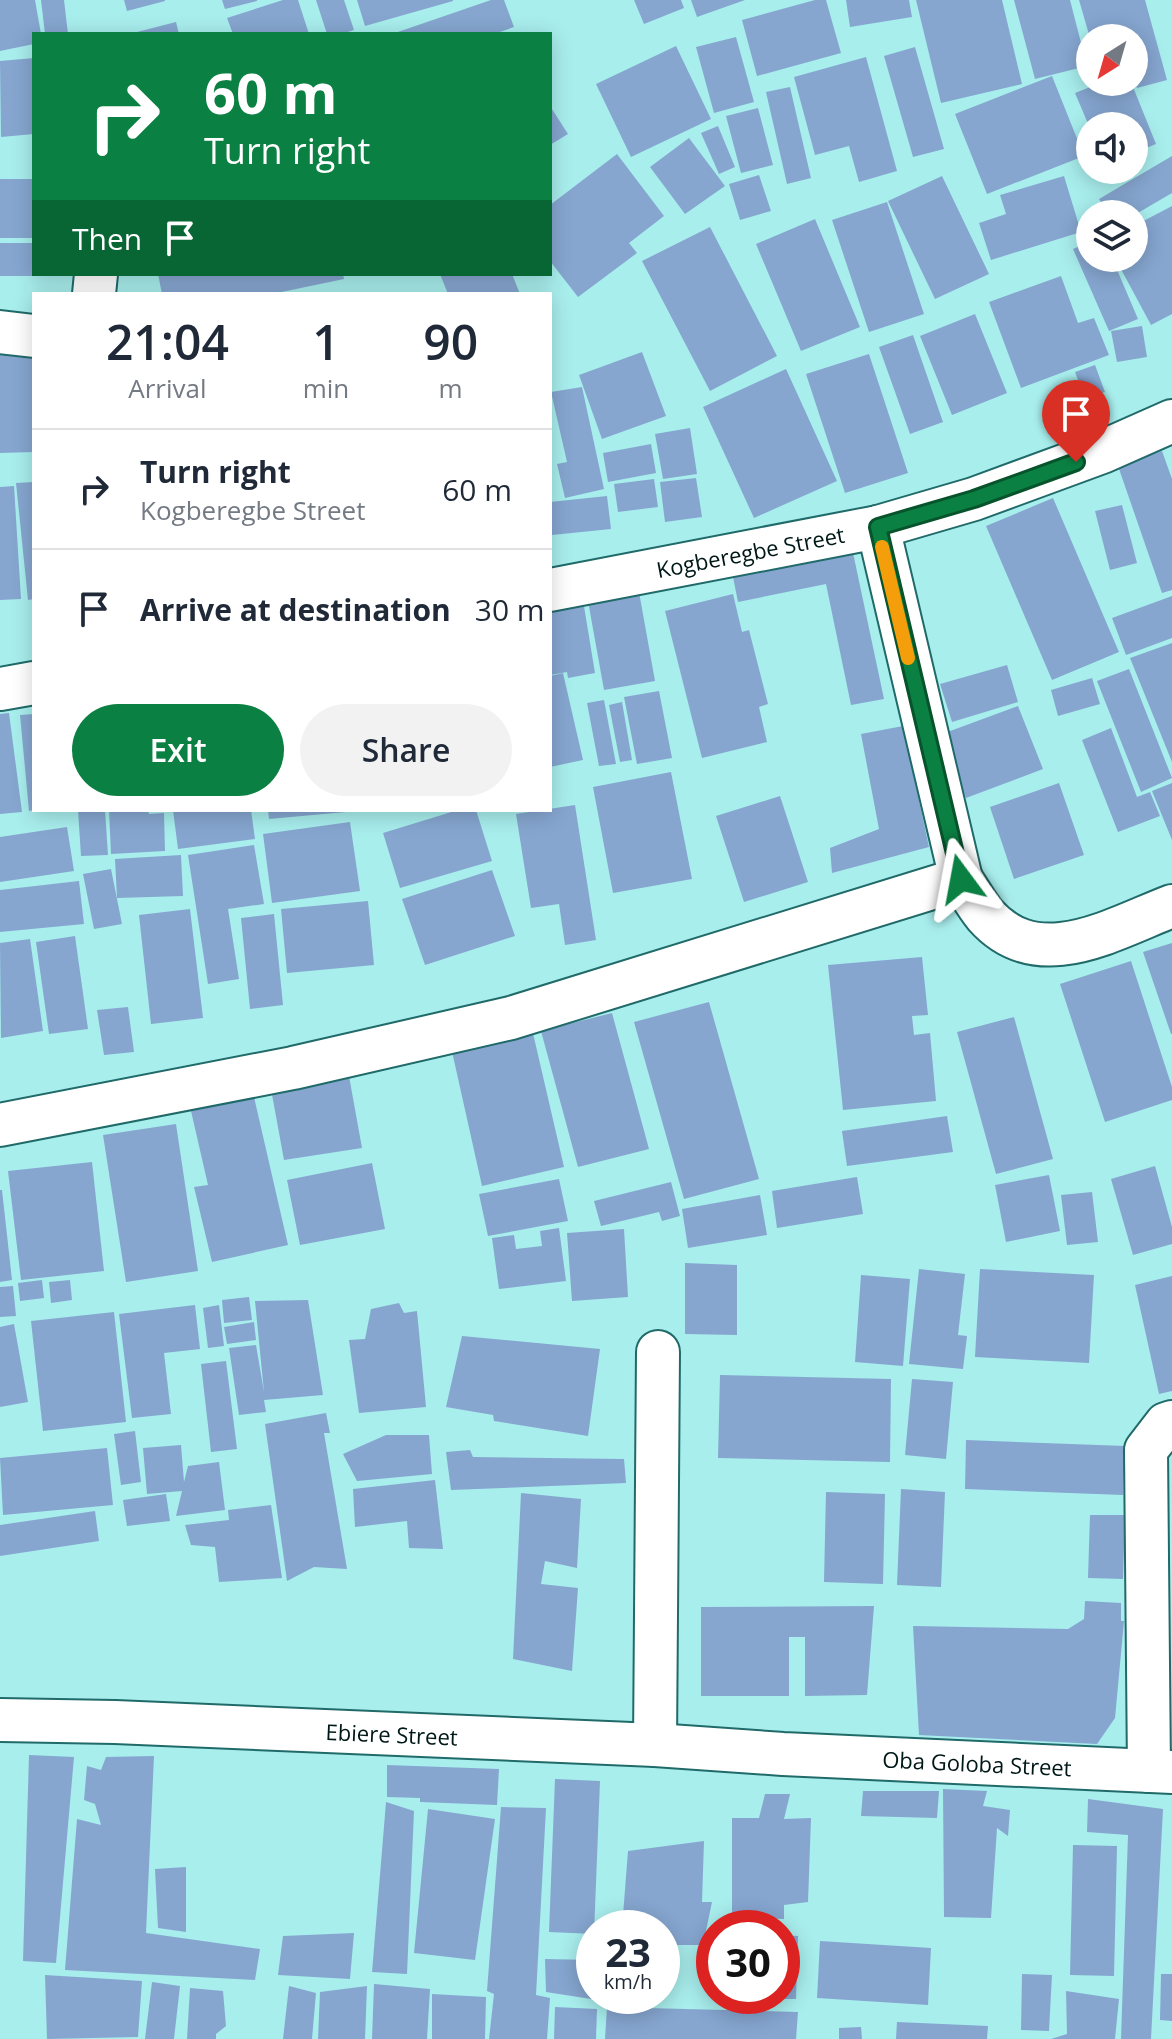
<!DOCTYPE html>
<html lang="en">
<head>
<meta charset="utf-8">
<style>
	:root { --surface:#fff; --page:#f2f2f3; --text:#1f2937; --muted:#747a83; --line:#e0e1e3; --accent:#0b8043 }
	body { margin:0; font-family:"Open Sans",sans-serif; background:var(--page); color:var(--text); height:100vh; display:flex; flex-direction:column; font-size:30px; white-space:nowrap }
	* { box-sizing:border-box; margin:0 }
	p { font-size:26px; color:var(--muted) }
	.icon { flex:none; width:44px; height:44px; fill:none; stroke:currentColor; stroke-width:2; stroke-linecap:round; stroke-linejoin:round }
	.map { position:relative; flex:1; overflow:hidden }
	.drawer { position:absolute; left:32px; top:292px; width:520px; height:520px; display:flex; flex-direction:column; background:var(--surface); border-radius:0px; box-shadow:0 4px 20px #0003 }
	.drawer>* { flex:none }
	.banner { position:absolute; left:32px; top:32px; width:520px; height:244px; border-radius:0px; box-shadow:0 4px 20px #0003; background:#0b8043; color:#fff; overflow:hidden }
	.needle { width:52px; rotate:217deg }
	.fabs { position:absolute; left:1076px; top:24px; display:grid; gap:16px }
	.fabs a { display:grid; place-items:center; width:72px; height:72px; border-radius:50%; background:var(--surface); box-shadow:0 4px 20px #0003; font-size:40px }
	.speed { position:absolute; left:576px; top:1910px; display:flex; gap:16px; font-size:40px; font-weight:700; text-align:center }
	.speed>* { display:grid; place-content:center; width:104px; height:104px; border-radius:50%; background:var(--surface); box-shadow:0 4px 20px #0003; line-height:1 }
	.speed small { font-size:20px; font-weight:400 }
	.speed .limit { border:12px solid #d22; background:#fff; color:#111 }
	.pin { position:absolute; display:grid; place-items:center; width:68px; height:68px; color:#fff; margin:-82px -34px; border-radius:50% 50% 50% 0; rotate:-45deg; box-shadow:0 0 8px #0007 }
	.pin .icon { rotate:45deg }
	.me { position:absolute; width:88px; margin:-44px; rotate:347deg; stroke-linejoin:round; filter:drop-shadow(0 0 6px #0008) }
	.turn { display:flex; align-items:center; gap:28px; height:168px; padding:0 40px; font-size:36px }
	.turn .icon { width:104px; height:104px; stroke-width:2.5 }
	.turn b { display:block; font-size:56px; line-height:68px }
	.then { display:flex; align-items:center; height:76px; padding:0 40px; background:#0003; gap:16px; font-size:30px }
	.eta { display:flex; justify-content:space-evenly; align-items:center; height:136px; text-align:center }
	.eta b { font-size:48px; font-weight:600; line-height:56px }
	.action { display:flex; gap:16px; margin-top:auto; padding:16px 40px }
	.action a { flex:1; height:92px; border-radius:48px; background:var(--accent); color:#fff; font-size:32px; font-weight:600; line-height:92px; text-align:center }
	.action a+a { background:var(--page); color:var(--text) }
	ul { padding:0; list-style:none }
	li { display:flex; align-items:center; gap:24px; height:120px; padding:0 40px; border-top:2px solid var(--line) }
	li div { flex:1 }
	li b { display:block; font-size:30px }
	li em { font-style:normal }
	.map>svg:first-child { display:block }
	.building { fill:#86a6d0 }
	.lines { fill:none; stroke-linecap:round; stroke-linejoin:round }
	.street-casing { stroke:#206a69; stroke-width:46 }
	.street { stroke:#fff; stroke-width:42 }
	.route-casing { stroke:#07532c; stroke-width:20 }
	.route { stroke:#0b8043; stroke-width:14 }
	.slow { stroke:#f59e0b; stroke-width:14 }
	.labels { text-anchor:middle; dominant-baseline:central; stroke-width:8; stroke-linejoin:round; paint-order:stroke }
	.street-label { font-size:22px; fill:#001717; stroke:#fff }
</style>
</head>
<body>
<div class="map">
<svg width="1172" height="2039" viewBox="0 0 1172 2039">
	<rect width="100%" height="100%" fill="#a8eeed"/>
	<path class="building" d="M 0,0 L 35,0 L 41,34 L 34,34 L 34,44 L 0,51 Z
		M 41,0 L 64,0 L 68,34 L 45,34 Z
		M 124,0 L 165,0 L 165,1 L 127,11 Z
		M 222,0 L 257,0 L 257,1 L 225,9 Z
		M 283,0 L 298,0 L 309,34 L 233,34 L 227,18 Z
		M 316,0 L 344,0 L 354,30 L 342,34 L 327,34 Z
		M 357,0 L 453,0 L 453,1 L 365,26 Z
		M 491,0 L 504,0 L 514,27 L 494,34 L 392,34 Z
		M 634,0 L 681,0 L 684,8 L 644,24 Z
		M 691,0 L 745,0 L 697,17 Z
		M 815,0 L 826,0 L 841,53 L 757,76 L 742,20 Z
		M 846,0 L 909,0 L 912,17 L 850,27 Z
		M 916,0 L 1002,0 L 1022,84 L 941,103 Z
		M 1014,0 L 1070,0 L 1087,66 L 1035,79 Z
		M 1079,0 L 1145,0 L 1167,80 L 1137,88 L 1134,79 L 1134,38 L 1090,38 Z
		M 176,22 L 179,34 L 134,34 L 133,33 Z
		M 736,37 L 754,102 L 714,113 L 696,47 Z
		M 676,46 L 711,119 L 631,157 L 596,84 Z
		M 915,47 L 944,149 L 913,157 L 884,56 Z
		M 866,57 L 897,171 L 859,182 L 849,146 L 815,155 L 794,77 Z
		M 34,58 L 34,134 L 1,137 L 0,61 Z
		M 1052,76 L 1084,156 L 987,194 L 955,114 Z
		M 1103,82 L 1131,82 L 1156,144 L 1134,153 L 1134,126 L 1089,126 L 1075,93 Z
		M 790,87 L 811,178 L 787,184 L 766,92 Z
		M 550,106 L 568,134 L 550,145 Z
		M 758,108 L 773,165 L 741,173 L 726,116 Z
		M 718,126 L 735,167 L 719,174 L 701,133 Z
		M 689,138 L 725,186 L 685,214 L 650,167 Z
		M 617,154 L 664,216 L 629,243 L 637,253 L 578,297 L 550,261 L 550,205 Z
		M 1172,156 L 1172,193 L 1136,214 L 1108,214 L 1099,199 Z
		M 759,175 L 771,211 L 740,220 L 729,184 Z
		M 942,176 L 989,274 L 935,299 L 888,201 Z
		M 1064,176 L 1081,232 L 991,260 L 979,223 L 1006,214 L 1000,195 Z
		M 0,179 L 34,179 L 34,238 L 0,238 Z
		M 887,202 L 924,314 L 869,332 L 832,220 Z
		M 1172,206 L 1172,314 L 1151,325 L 1115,258 L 1134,258 L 1134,226 Z
		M 815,219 L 860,327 L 801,351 L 756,244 Z
		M 710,227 L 777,356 L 710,391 L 642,261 Z
		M 1090,242 L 1090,258 L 1112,258 L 1138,319 L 1109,331 L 1073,249 Z
		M 0,243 L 34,243 L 34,276 L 0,276 Z
		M 158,274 L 343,274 L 344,279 L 272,294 L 162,294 Z
		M 440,274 L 512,274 L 520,294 L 448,294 Z
		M 1061,276 L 1078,323 L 1094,318 L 1109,355 L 1021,388 L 989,302 Z
		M 975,314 L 1007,393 L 952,415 L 920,336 Z
		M 1142,326 L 1147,357 L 1117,362 L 1111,331 Z
		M 913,335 L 943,422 L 910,434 L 879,347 Z
		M 34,344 L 34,452 L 0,453 L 0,345 Z
		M 642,352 L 666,416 L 602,439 L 579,375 Z
		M 869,354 L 908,473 L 845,493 L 806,374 Z
		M 1095,365 L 1105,392 L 1085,399 L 1075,372 Z
		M 786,369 L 837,481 L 754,518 L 703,407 Z
		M 582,387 L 604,489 L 565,498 L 557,464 L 567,462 L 551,392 Z
		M 690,428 L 697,474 L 663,479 L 655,434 Z
		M 651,444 L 656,473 L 608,482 L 603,453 Z
		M 1162,451 L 1172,479 L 1172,590 L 1162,593 L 1118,466 Z
		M 696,478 L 702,517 L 665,522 L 660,482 Z
		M 654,479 L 658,507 L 618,512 L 614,484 Z
		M 34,482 L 34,599 L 28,600 L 16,483 Z
		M 14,486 L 21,599 L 0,600 L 0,487 Z
		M 607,496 L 611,529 L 552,535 L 550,502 Z
		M 1053,498 L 1119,652 L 1052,680 L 986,526 Z
		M 1122,505 L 1137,563 L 1110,570 L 1095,511 Z
		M 852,548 L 884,699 L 851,705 L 826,584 L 738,602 L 732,572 Z
		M 639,592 L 655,681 L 604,690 L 588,601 Z
		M 582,594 L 595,673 L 568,678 L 567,672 L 550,675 L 550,600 Z
		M 733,594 L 742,632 L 749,630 L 768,704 L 759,707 L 767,742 L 702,758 L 665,611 Z
		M 1172,596 L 1172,638 L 1126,655 L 1112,618 Z
		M 1172,643 L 1172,762 L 1130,658 Z
		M 1007,665 L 1018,702 L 952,722 L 940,684 Z
		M 1129,669 L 1172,778 L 1141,792 L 1097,681 Z
		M 563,673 L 583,760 L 550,767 L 550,676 Z
		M 1092,678 L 1100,704 L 1058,716 L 1051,690 Z
		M 659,691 L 672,758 L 637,764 L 624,697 Z
		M 604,700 L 616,764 L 599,766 L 587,703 Z
		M 622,702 L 632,760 L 620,762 L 609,705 Z
		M 1018,706 L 1043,769 L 966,798 L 942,734 Z
		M 9,713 L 22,812 L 0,814 L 0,714 Z
		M 34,714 L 34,810 L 29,811 L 20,715 Z
		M 903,726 L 929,847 L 832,873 L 830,848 L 879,829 L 861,734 Z
		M 1111,728 L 1137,797 L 1150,792 L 1160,816 L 1118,832 L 1082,740 Z
		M 671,772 L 692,879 L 613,893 L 593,787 Z
		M 1059,783 L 1084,855 L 1014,879 L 990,807 Z
		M 1172,783 L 1172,840 L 1152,791 Z
		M 780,796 L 808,882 L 744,902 L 716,816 Z
		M 575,805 L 596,940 L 565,945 L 559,904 L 531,908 L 516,814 Z
		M 78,810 L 105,810 L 108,855 L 81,856 Z
		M 109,810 L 148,810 L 149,814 L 164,813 L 165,851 L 111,854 Z
		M 173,810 L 251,810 L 255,839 L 178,849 Z
		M 268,810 L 346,810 L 346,812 L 269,819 Z
		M 458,810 L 476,810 L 492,861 L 400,888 L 383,833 Z
		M 350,822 L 360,891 L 272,903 L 263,834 Z
		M 67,827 L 74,871 L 0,882 L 0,837 Z
		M 254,845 L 264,904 L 228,909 L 239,979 L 208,984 L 188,855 Z
		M 181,855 L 183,896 L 117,898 L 115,859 Z
		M 111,869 L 122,924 L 94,929 L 83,874 Z
		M 492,870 L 515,936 L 425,965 L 402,899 Z
		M 79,881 L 84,924 L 0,932 L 0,890 Z
		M 368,901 L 374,965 L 287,973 L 281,909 Z
		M 190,909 L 203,1018 L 151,1024 L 139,915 Z
		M 274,914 L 283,1005 L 250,1009 L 241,918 Z
		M 75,936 L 88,1029 L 49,1034 L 36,942 Z
		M 30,939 L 43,1031 L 1,1038 L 0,943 Z
		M 1172,943 L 1172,1034 L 1171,1034 L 1143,952 Z
		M 922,957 L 928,1015 L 912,1016 L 914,1035 L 930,1033 L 936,1101 L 843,1110 L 828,965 Z
		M 1131,961 L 1172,1087 L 1172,1100 L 1105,1122 L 1060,984 Z
		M 709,1002 L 759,1179 L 684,1199 L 634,1022 Z
		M 128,1007 L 134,1052 L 104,1055 L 97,1010 Z
		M 612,1013 L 649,1149 L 578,1167 L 541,1031 Z
		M 1014,1017 L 1053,1159 L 996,1174 L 957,1032 Z
		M 532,1029 L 564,1167 L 482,1186 L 451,1047 Z
		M 349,1076 L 362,1148 L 284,1160 L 271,1089 Z
		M 254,1097 L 288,1245 L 212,1262 L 194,1187 L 208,1185 L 191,1111 Z
		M 947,1116 L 953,1152 L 847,1166 L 842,1131 Z
		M 176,1124 L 198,1271 L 126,1282 L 103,1135 Z
		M 92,1162 L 104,1271 L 21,1280 L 8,1171 Z
		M 372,1163 L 385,1229 L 300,1245 L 287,1180 Z
		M 1155,1166 L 1172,1227 L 1172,1244 L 1133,1255 L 1111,1179 Z
		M 1049,1175 L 1060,1231 L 1006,1242 L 995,1185 Z
		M 857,1177 L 863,1214 L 777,1228 L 772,1191 Z
		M 559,1179 L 568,1221 L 488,1236 L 479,1194 Z
		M 671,1182 L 680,1216 L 662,1221 L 659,1212 L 601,1226 L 594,1201 Z
		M 0,1190 L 2,1190 L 12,1280 L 0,1282 Z
		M 1092,1192 L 1098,1242 L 1067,1245 L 1061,1195 Z
		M 760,1195 L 767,1235 L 688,1248 L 682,1209 Z
		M 559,1228 L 566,1281 L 499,1289 L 492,1238 L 514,1235 L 516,1249 L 542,1246 L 540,1231 Z
		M 624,1229 L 628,1297 L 572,1301 L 567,1233 Z
		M 685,1263 L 737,1265 L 737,1335 L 685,1334 Z
		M 919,1269 L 965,1274 L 958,1335 L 967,1336 L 963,1369 L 909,1364 Z
		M 980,1269 L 1094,1275 L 1089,1363 L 975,1357 Z
		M 861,1275 L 910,1279 L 903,1366 L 855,1362 Z
		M 1172,1276 L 1172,1391 L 1159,1394 L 1135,1285 Z
		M 42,1280 L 44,1298 L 20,1301 L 18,1283 Z
		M 70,1280 L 72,1300 L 51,1303 L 49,1282 Z
		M 13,1286 L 16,1316 L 0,1317 L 0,1287 Z
		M 249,1297 L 252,1320 L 224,1323 L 222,1300 Z
		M 308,1300 L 323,1395 L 264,1400 L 266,1412 L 239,1415 L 229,1348 L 256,1345 L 264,1392 L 255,1301 Z
		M 399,1303 L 404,1313 L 417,1311 L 426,1407 L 359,1413 L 349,1340 L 365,1339 L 371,1309 Z
		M 195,1305 L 200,1349 L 164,1353 L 171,1414 L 132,1418 L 119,1314 Z
		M 219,1305 L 224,1346 L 208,1348 L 203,1308 Z
		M 114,1312 L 126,1422 L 43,1431 L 31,1321 Z
		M 254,1322 L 256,1340 L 227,1344 L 224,1327 Z
		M 14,1324 L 28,1402 L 0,1407 L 0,1327 Z
		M 462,1336 L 600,1349 L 588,1436 L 494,1421 L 493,1415 L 446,1407 Z
		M 226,1361 L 237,1449 L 211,1452 L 201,1364 Z
		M 720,1375 L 891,1379 L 890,1462 L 718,1458 Z
		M 912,1379 L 953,1382 L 946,1459 L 905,1455 Z
		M 326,1413 L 330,1433 L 324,1433 L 347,1569 L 314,1567 L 287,1581 L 265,1424 Z
		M 135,1431 L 141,1482 L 121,1485 L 114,1434 Z
		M 386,1435 L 429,1435 L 432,1474 L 357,1481 L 343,1454 Z
		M 966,1440 L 1125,1446 L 1123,1495 L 965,1489 Z
		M 181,1445 L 184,1482 L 188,1466 L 219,1462 L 225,1510 L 176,1516 L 182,1491 L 147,1494 L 143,1448 Z
		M 107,1448 L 113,1505 L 3,1515 L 0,1458 Z
		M 470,1450 L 473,1457 L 624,1459 L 626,1483 L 451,1490 L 446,1452 Z
		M 435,1480 L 443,1549 L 409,1548 L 407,1521 L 355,1527 L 353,1489 Z
		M 901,1489 L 945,1492 L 941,1587 L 897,1585 Z
		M 826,1492 L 885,1494 L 883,1584 L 824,1582 Z
		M 521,1493 L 581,1499 L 577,1568 L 545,1561 L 541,1584 L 578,1588 L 572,1671 L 513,1659 Z
		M 166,1494 L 170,1521 L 127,1526 L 123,1500 Z
		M 271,1505 L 282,1578 L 219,1582 L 215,1547 L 191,1545 L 185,1525 L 229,1520 L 228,1510 Z
		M 95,1511 L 99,1541 L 0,1556 L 0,1525 Z
		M 1090,1515 L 1125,1515 L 1123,1579 L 1088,1578 Z
		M 1085,1601 L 1121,1603 L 1121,1621 L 1124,1621 L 1115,1718 L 1097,1744 L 919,1735 L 913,1626 L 1068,1629 L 1084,1619 Z
		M 874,1606 L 867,1695 L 805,1696 L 805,1637 L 789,1637 L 789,1696 L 701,1696 L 701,1607 Z
		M 29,1755 L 74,1757 L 56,1963 L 23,1961 Z
		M 154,1756 L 146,1933 L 260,1949 L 255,1980 L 65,1970 L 77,1819 L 101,1825 L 95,1804 L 84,1800 L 87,1766 L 101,1770 L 106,1757 Z
		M 387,1765 L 499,1769 L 497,1805 L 420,1802 L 420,1798 L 387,1797 Z
		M 555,1779 L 600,1781 L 594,1934 L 549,1932 Z
		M 943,1789 L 987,1791 L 983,1806 L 1010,1810 L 1008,1836 L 997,1828 L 991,1918 L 944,1917 Z
		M 863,1791 L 939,1791 L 937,1818 L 861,1816 Z
		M 765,1794 L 790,1794 L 784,1819 L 811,1818 L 808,1902 L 784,1905 L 784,1919 L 732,1918 L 732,1818 L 759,1818 Z
		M 1088,1799 L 1163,1809 L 1151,2039 L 1121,2039 L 1128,1835 L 1087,1832 Z
		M 386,1802 L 414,1811 L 407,1974 L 372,1972 Z
		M 501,1807 L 546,1808 L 536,1995 L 550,1998 L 547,2039 L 489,2039 L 494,1994 L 487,1991 Z
		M 428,1809 L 495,1819 L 475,1960 L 414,1953 Z
		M 704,1841 L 702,1902 L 712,1902 L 703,1945 L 662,1945 L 662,1928 L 622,1928 L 628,1851 Z
		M 1073,1845 L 1117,1846 L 1114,1976 L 1070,1975 Z
		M 186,1867 L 186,1932 L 158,1928 L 155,1869 Z
		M 354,1933 L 350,1979 L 278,1975 L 283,1936 Z
		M 782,1935 L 798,1936 L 796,1999 L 774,1999 L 774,1996 L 782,1996 Z
		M 820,1941 L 931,1948 L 928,2005 L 817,1998 Z
		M 545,1959 L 594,1960 L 591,1999 L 546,1992 Z
		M 1022,1974 L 1052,1975 L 1049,2031 L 1021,2030 Z
		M 1161,1974 L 1172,1974 L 1172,2021 L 1160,2020 Z
		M 45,1975 L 142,1981 L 138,2037 L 47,2039 Z
		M 152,1982 L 180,1986 L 174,2039 L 145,2039 Z
		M 374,1984 L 430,1989 L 427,2039 L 372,2039 Z
		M 289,1986 L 316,1993 L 312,2039 L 283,2039 Z
		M 367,1986 L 365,2039 L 318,2039 L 320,1992 Z
		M 190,1988 L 223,1991 L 226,2026 L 216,2034 L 216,2039 L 187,2039 Z
		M 1066,1991 L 1119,1999 L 1115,2039 L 1051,2039 L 1067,2034 Z
		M 432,1994 L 486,1997 L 485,2039 L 432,2039 Z
		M 555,2007 L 597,2009 L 596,2039 L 554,2039 Z
		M 607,2007 L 798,2012 L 796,2039 L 605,2039 Z
		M 897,2022 L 988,2026 L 987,2039 L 896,2039 Z
		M 861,2027 L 862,2039 L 839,2039 L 839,2028 Z"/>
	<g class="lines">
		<g class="street-casing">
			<g id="street">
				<path d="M 94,294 L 96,274"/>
				<path d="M 0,332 L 34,336"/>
				<path d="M 878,527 L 961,879"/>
				<path id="s1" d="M 550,590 L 878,527 L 974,499 L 1102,452 L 1172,421"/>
				<path d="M 0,689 L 34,683"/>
				<path d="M 0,1125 L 293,1068 L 511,1018 L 961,879 C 969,891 976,904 985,915 C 1038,975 1112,929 1172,906"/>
				<path id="s2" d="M 0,1720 L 115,1722 L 655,1745 L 783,1754 L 1172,1772"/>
				<path d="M 655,1745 L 658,1352"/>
				<path d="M 1149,1771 L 1146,1450 L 1166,1424 L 1172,1422"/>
			</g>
		</g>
		<use href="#street" class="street"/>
	</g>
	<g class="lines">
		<g class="route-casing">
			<path id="route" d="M 961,879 L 878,527 L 974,499 L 1076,462"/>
		</g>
		<use href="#route" class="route"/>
		<path class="slow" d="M 882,547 L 908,658"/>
	</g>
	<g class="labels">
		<g class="street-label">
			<text stroke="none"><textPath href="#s1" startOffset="204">Kogberegbe Street</textPath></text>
			<text stroke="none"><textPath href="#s2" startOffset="392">Ebiere Street</textPath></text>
			<text stroke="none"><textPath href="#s2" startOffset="978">Oba Goloba Street</textPath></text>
		</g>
	</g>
</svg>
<div class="fabs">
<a><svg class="needle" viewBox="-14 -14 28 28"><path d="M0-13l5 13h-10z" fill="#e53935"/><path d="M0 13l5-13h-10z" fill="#747a83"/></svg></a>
<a><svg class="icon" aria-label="sound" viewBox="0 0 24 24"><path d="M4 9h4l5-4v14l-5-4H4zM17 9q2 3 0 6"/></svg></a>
<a><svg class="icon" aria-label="layers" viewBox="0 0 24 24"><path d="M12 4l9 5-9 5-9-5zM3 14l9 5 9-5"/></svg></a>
</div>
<div class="speed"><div>23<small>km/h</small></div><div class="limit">30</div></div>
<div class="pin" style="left:1076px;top:462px;background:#d93025"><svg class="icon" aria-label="arrive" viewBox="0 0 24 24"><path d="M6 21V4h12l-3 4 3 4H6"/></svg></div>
<svg class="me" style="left:961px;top:879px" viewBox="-20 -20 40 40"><path d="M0-17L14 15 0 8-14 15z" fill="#0b8043" stroke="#fff" stroke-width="4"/></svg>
<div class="banner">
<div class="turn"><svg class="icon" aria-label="right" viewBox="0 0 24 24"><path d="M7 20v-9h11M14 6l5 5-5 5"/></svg><div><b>60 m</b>Turn right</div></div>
<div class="then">Then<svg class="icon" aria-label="arrive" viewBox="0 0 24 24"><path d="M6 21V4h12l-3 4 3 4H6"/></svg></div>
</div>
<section class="drawer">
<div class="eta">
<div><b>21:04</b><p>Arrival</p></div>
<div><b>1</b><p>min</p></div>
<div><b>90</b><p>m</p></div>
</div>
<ul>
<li><svg class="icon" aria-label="right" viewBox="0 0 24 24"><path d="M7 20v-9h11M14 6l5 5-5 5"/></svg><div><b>Turn right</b><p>Kogberegbe Street</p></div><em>60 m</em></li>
<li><svg class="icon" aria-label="arrive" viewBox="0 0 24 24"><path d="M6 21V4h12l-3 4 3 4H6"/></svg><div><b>Arrive at destination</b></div><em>30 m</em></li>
</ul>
<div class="action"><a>Exit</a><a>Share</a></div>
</section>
</div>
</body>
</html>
